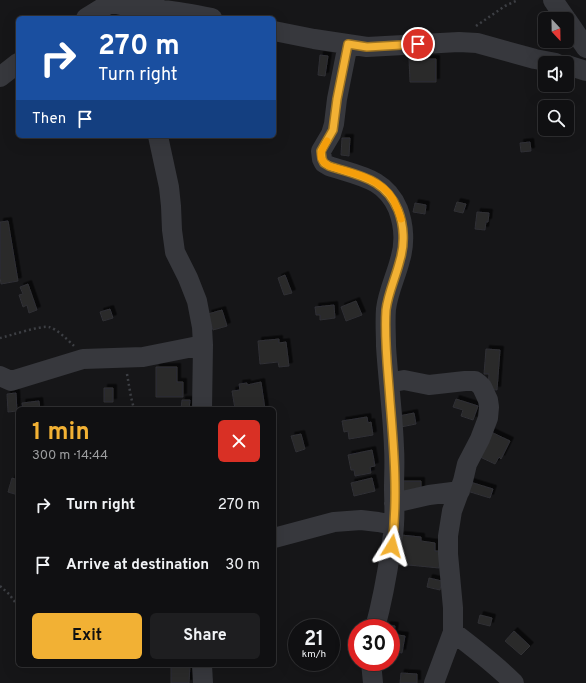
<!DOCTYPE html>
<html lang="en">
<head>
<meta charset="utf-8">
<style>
	:root { --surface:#101012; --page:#1e1e20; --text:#f1f3f6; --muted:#9c9d9f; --line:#303032; --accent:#f2b134 }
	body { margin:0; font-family:Overpass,sans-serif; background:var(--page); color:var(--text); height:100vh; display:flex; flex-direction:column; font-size:15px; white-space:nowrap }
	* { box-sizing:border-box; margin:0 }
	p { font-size:13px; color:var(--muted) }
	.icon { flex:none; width:22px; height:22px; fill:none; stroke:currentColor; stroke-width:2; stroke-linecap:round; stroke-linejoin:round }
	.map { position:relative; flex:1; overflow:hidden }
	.details { position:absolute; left:16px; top:407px; width:260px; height:260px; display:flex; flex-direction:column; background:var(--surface); border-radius:6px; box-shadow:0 4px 16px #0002,0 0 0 1px var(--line) }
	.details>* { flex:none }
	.hud { position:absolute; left:16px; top:16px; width:260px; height:122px; border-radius:6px; box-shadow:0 4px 16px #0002,0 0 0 1px var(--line); background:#1a4fa0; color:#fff; overflow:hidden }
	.needle { width:26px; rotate:158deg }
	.buttons { position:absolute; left:538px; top:12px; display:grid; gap:8px }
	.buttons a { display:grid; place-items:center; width:36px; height:36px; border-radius:6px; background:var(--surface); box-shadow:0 4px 16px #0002,0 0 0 1px var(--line); font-size:20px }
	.speed { position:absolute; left:288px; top:619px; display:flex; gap:8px; font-size:20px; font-weight:700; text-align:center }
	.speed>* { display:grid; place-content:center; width:52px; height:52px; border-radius:50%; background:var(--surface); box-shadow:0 4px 16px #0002,0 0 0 1px var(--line); line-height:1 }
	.speed small { font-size:10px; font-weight:400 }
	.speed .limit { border:6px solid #d22; background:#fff; color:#111 }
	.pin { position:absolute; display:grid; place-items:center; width:34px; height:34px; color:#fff; margin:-17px; border:2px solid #fff; border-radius:50%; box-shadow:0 1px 4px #0007 }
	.me { position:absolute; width:44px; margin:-22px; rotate:8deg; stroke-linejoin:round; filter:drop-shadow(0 0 3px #0008) }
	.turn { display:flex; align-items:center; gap:14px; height:84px; padding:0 16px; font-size:18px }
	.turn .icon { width:52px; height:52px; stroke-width:2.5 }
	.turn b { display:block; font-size:28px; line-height:34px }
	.then { display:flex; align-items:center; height:38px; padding:0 16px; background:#0003; gap:8px; font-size:15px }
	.round { display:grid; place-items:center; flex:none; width:42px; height:42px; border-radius:6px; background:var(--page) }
	.summary { display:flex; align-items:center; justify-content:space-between; height:68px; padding:0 16px }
	h1 { font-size:24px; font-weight:700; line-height:30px; color:var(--accent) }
	.cta { display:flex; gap:8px; margin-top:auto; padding:8px 16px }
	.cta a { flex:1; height:46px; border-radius:6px; background:var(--accent); color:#111; font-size:16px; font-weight:700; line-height:46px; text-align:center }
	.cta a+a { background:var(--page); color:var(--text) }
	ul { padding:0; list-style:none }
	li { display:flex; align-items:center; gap:12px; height:60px; padding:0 16px }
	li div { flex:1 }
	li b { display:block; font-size:15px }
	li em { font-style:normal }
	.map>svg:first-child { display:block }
	.building { fill:#29292c; stroke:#303034; filter:url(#shadow) }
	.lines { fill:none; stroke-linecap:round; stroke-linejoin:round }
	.path { stroke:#3d3f44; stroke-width:2.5; stroke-dasharray:2 3; stroke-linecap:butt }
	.minor { stroke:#37383d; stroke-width:20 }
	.route-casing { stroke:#9d7322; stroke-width:10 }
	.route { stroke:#f2b134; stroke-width:7 }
	.slow { stroke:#f59e0b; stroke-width:7 }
</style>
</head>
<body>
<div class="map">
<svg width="586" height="683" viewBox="0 0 586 683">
	<defs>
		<filter id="shadow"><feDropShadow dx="3.5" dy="-3.5" stdDeviation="0" flood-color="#0009"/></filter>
	</defs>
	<rect width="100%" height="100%" fill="#161618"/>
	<path class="building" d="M 320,55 L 328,56 L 325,76 L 318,75 Z
		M 409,59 L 436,59 L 436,82 L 410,82 Z
		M 342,138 L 350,138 L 349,156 L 341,155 Z
		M 530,142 L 531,151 L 521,152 L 520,143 Z
		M 457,202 L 466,204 L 463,213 L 454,211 Z
		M 415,203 L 426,205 L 425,214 L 413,212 Z
		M 477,212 L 489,213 L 488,222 L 486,222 L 485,230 L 475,229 Z
		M 8,221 L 18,281 L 1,284 L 0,277 L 0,222 Z
		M 285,275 L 292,293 L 284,295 L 278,278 Z
		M 28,284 L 37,310 L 29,313 L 27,305 L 23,307 L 19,295 L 23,294 L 20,287 Z
		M 356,301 L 362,315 L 346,321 L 341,307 Z
		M 334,305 L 335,318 L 320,320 L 320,315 L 316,315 L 315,307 Z
		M 110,309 L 113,318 L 103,321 L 100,312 Z
		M 222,310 L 227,326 L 213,330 L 208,314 Z
		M 279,339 L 279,343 L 286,342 L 289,366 L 279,367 L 278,362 L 260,364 L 258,341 Z
		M 486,349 L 500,350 L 497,390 L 488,389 L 489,374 L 484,374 Z
		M 156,367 L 177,367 L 177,382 L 183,382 L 183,397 L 156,397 Z
		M 261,382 L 265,409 L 243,409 L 242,408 L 235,409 L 232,391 L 240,390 L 239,384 L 247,383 L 247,385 Z
		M 104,388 L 113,388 L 113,402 L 104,402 Z
		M 16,393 L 17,411 L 8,412 L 7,394 Z
		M 456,399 L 478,406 L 473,420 L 461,416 L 463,410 L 453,407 Z
		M 182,400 L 190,400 L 189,409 L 181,408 Z
		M 39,401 L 40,409 L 23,409 L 22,403 Z
		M 414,413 L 416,424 L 401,427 L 399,416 Z
		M 367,417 L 368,423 L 371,422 L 373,435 L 349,439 L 348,431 L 344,432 L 342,421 Z
		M 491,432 L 510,441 L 501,459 L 499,457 L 495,464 L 480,457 Z
		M 301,434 L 305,449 L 296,452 L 291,436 Z
		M 372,450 L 375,466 L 370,467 L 371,473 L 355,476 L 354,470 L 351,470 L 348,455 Z
		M 12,478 L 18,480 L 18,495 L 8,492 Z
		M 372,478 L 375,491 L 354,496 L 351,483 Z
		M 401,481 L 421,481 L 421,491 L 401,491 Z
		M 470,482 L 493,489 L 490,498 L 467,491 Z
		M 401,535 L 421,537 L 421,541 L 435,543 L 435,551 L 441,551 L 439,568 L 398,564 Z
		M 429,578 L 442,581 L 440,590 L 427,587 Z
		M 480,615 L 492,618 L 490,626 L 478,623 Z
		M 387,625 L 395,626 L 391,653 L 391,628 L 386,628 Z
		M 514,631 L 530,646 L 521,655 L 505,641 Z
		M 391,634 L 405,636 L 402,653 L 391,651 Z
		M 171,665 L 190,665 L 189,683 L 171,683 Z
		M 401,673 L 417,674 L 417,683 L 400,683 Z"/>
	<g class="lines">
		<path class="path" d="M 476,26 L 505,6 L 518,0
			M 0,338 C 9,336 42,325 49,327 C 57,329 68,340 74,346
			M 127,374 L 131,397 L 134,409
			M 0,586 L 9,594 L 18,606"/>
		<path class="minor" d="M 109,0 C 119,8 150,8 163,10 C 180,12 196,15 212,18
			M 553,0 L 566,19
			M 86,18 L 112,2
			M 567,20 L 586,48
			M 274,31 L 314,39 L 367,47 L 459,42 L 477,43 L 535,59 L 556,63
			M 348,44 L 337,99 L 334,124 L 331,134 L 321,151 L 322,159 L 324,163 L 329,166 C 359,176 385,178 398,209 C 404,225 405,244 400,260 C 396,276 388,292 386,309 C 385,321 386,334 386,346 C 388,380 393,414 394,448 C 395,461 394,475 394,488 C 394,500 395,512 394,524 C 394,532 392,540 391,548 C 387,575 382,602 375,628
			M 567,65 L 586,71
			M 0,77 L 18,63
			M 158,136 L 169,187 L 171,206 L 172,230 L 175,252 L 188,278 L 197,301 L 202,327 L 203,345 L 202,409
			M 0,376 L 11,381 L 83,359 L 143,357 L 203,345
			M 389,383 L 404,380 L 429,385 L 465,381 L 475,381 L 479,384 L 482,387 L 488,400 L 489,407 L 488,418 L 480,439 L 467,464 L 463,481 L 452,511 L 448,536 L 448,554 L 453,608 L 453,632 L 434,683
			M 394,503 L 429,495 L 460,491
			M 274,538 L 334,522 L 361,520 L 378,522 L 394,525
			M 453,632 C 474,648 495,664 514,683
			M 371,662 L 373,683
			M 202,665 L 203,683"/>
	</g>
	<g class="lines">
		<g class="route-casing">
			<path id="route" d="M 392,546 C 398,498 394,449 390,401 C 388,371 384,340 386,310 C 388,293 396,277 400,260 C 405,244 404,225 398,210 C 385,178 359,176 329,166 L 324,163 L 322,159 L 321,151 L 333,130 L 337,99 L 348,44 L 367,47 L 418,44"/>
		</g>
		<use href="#route" class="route"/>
		<path class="slow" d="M 327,141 C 320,152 317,159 329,166 C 351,173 380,177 393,199 C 396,205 399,212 401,219"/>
	</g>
</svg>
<div class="buttons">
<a><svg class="needle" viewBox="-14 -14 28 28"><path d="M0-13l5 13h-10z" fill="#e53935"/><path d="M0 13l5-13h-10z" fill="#9c9d9f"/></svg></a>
<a><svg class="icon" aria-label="sound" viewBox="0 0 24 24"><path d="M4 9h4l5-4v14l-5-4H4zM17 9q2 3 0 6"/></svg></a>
<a><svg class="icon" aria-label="search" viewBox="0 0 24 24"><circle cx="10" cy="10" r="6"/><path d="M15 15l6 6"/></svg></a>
</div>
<div class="speed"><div>21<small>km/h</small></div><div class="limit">30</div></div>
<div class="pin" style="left:418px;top:44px;background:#d93025"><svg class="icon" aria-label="arrive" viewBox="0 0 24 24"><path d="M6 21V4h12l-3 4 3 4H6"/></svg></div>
<svg class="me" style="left:392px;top:546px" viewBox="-20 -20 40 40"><path d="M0-17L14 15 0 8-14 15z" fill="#f2b134" stroke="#fff" stroke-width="4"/></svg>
<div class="hud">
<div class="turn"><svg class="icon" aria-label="right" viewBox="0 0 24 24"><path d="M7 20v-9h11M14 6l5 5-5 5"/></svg><div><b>270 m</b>Turn right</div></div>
<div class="then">Then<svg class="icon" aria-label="arrive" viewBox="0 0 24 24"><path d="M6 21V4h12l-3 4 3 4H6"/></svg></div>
</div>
<section class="details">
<div class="summary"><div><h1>1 min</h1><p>300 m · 14:44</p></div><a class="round" style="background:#d93025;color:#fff"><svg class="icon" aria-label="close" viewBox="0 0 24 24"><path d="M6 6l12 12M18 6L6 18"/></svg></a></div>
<ul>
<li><svg class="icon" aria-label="right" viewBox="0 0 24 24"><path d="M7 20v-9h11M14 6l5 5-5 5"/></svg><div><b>Turn right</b></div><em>270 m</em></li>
<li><svg class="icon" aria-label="arrive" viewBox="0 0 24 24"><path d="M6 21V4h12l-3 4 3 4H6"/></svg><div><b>Arrive at destination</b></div><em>30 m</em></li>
</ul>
<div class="cta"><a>Exit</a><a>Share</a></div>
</section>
</div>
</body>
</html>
